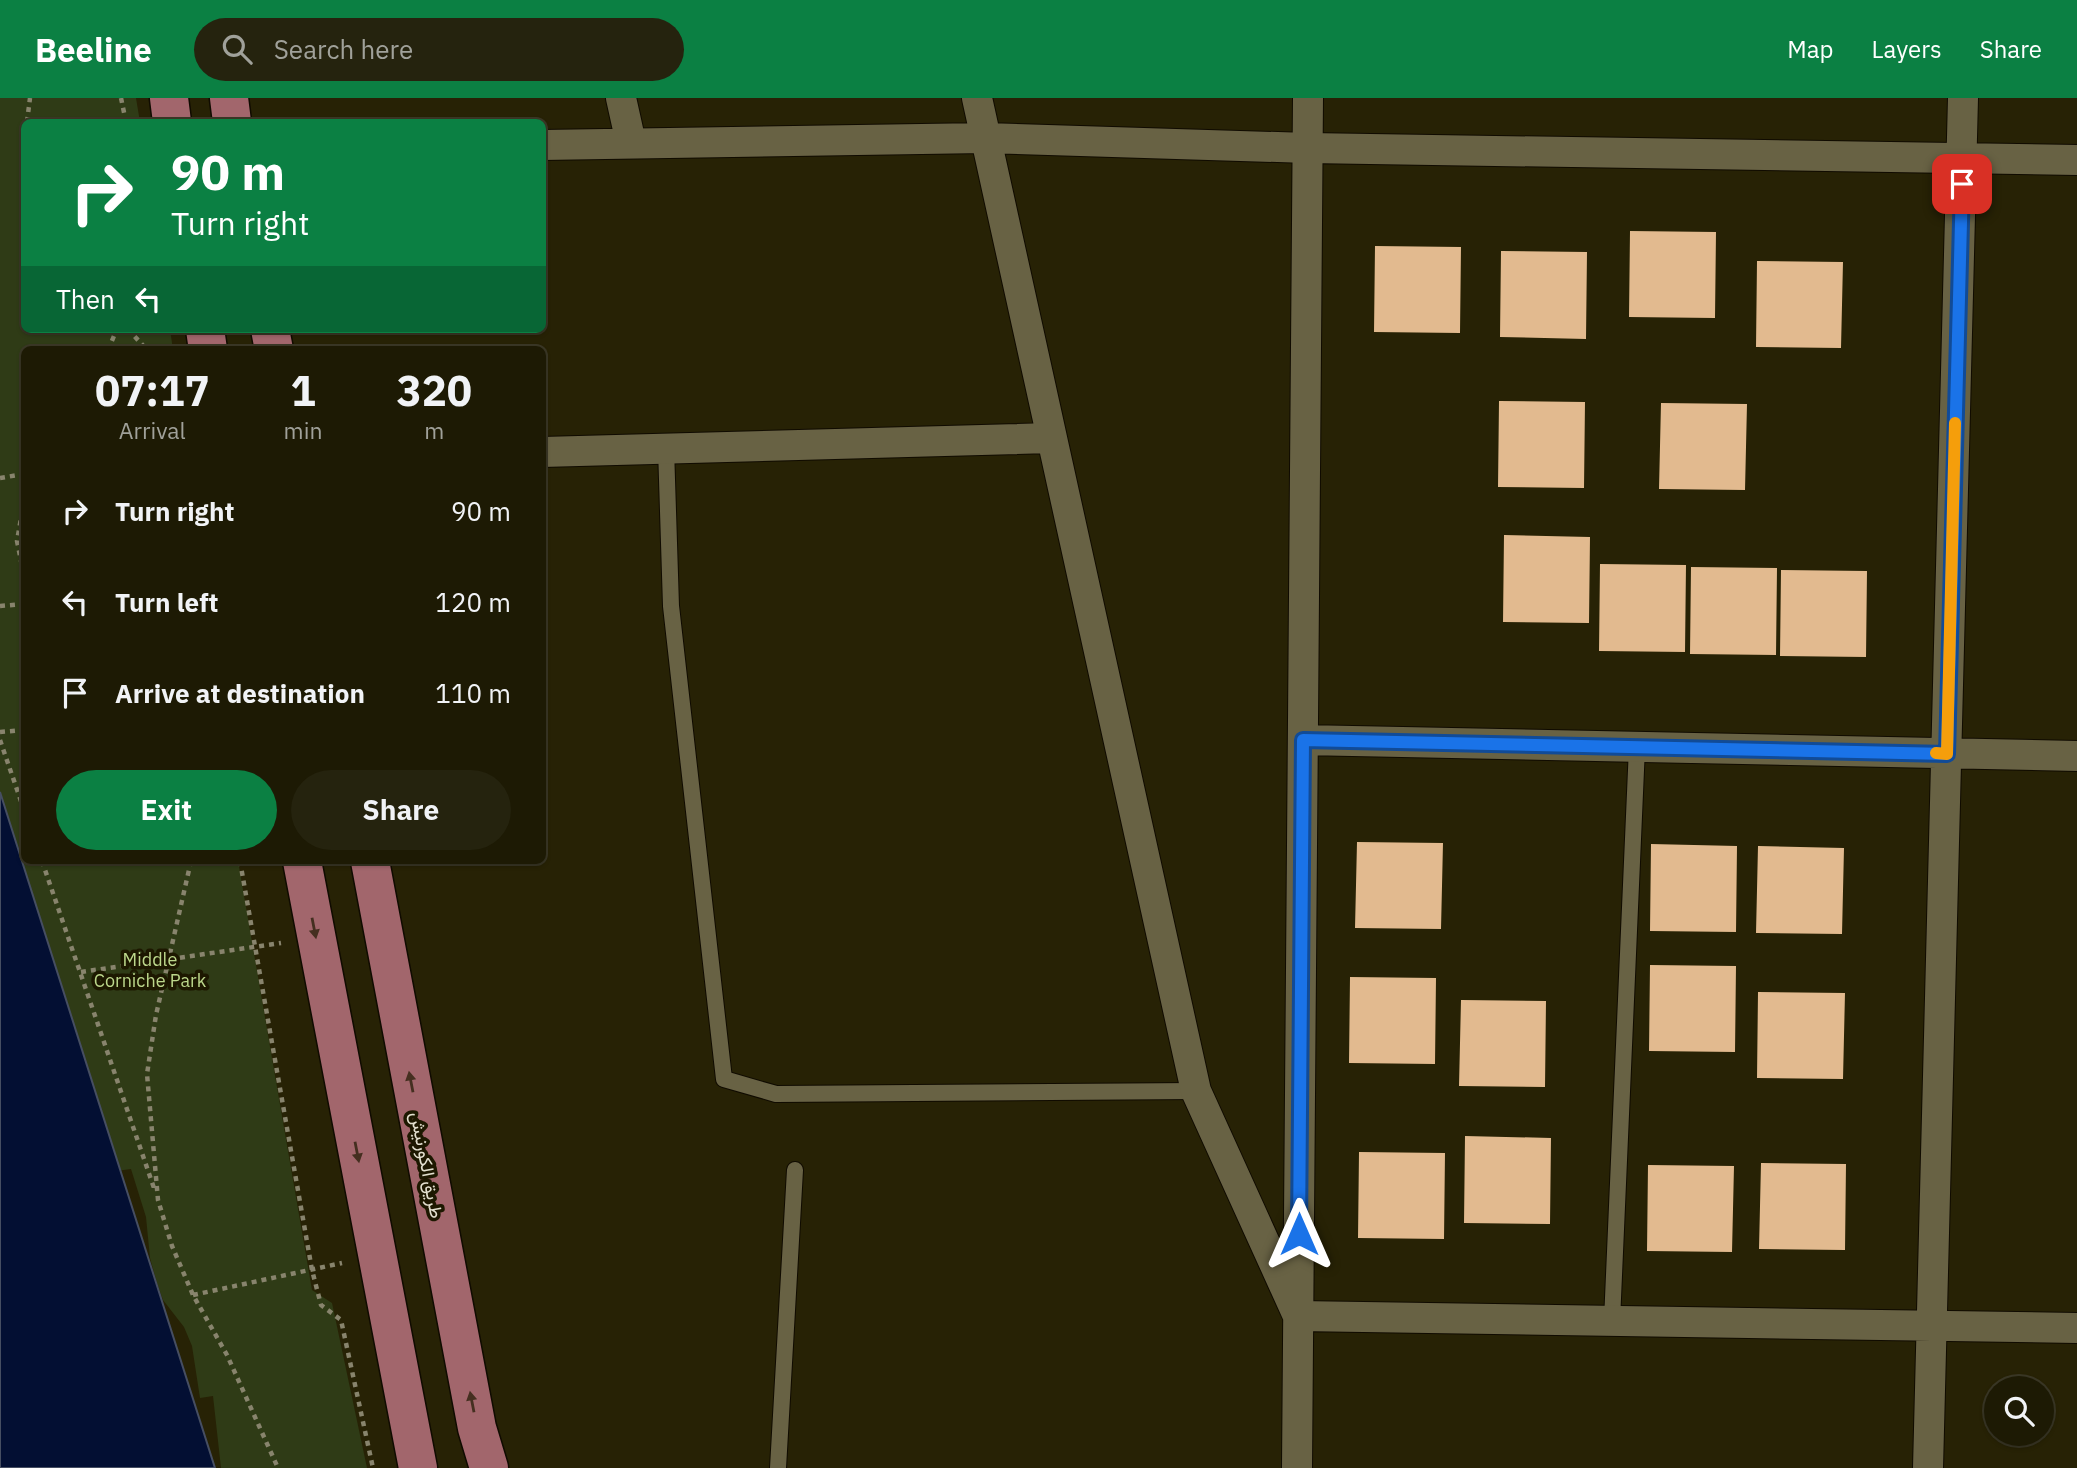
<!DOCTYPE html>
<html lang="en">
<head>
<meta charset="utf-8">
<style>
	:root { --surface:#1d1a04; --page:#25230e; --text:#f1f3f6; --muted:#a0a19a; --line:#3b3826; --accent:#0b8043 }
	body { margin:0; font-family:"IBM Plex Sans",Vazirmatn,sans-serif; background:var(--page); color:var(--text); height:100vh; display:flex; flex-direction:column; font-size:26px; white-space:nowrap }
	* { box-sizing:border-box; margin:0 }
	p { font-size:23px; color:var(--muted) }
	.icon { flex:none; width:38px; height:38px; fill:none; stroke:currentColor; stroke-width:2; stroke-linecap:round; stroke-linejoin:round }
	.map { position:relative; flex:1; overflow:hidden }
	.sheet { position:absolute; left:21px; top:248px; width:525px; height:518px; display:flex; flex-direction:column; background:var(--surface); border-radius:10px; box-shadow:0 2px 5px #0004,0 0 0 2px var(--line) }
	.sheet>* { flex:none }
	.banner { position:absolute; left:21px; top:21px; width:525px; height:214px; border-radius:10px; box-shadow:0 2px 5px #0004,0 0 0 2px var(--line); background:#0b8043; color:#fff; overflow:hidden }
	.buttons { position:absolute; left:1984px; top:1278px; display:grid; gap:14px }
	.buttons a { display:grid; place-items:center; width:70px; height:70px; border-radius:50%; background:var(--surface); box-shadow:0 2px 5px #0004,0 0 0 2px var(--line); font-size:35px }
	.pin { position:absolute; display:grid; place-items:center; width:60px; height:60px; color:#fff; margin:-30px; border-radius:14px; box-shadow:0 4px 10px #0006 }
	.me { position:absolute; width:77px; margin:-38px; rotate:0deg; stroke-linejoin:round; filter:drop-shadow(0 0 5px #0008) }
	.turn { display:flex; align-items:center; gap:24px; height:147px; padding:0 35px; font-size:32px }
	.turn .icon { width:91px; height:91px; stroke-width:2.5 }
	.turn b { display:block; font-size:49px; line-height:60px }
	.then { display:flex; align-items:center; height:66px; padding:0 35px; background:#0003; gap:14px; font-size:26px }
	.eta { display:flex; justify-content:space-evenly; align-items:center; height:119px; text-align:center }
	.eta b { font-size:42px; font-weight:700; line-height:49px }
	.button { display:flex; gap:14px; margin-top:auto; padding:14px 35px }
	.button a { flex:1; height:80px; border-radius:42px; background:var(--accent); color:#fff; font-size:28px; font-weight:700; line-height:80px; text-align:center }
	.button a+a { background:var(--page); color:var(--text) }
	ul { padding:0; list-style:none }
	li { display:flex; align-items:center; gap:21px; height:91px; padding:0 35px }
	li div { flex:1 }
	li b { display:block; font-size:26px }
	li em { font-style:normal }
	header { display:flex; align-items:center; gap:42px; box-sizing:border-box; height:98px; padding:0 35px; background:var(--accent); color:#fff }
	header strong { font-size:33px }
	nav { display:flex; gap:38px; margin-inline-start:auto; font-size:24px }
	.search { width:490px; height:63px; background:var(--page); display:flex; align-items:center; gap:18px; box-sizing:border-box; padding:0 24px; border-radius:38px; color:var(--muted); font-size:26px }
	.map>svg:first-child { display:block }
	.green { fill:#2f3b16 }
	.water { fill:#030f33; stroke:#464e62; stroke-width:2 }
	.building { fill:#e2ba8f }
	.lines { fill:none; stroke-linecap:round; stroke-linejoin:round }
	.lane-casing { stroke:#100b00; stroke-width:18 }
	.street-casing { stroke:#100b00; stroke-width:32 }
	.primary-casing { stroke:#100b00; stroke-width:41 }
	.path { stroke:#88846d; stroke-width:4.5; stroke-dasharray:5 5; stroke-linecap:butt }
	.lane { stroke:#686244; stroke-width:16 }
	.street { stroke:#686244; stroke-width:30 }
	.primary { stroke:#a2666c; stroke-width:38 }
	.oneway { fill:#452f20 }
	.route-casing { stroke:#114b97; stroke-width:18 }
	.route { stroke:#1a73e8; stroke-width:12 }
	.slow { stroke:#f59e0b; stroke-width:12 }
	.labels { text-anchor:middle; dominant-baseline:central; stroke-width:7; stroke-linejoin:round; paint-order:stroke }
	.park-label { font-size:18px; fill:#bcd78b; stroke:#1d1800 }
	.street-label { font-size:18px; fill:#e3e0cf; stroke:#1d1800 }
</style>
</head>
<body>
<header>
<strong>Beeline</strong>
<div class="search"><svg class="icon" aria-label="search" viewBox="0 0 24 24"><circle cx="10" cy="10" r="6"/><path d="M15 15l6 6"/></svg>Search here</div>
<nav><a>Map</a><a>Layers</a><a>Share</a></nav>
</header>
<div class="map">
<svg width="2077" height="1370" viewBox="0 0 2077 1370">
	<rect width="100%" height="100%" fill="#272205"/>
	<path class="green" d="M 0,0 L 136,0 L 140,24 L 24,24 L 24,231 L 170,231 L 173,252 L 24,252 L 24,763 L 238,763 L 312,1192 L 332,1205 L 367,1370 L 221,1370 L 213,1298 L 200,1300 L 192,1248 L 184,1229 L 163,1202 L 157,1185 L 150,1160 L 146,1119 L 131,1071 L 116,1073 L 0,729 Z"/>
	<path class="water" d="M 0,694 L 215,1370 L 0,1370 Z"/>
	<path class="building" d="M 1630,133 L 1716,134 L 1715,220 L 1629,219 Z
		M 1375,148 L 1461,149 L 1460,235 L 1374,234 Z
		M 1501,153 L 1587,154 L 1586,241 L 1500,239 Z
		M 1757,163 L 1843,164 L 1841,250 L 1756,249 Z
		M 1499,303 L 1585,304 L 1584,390 L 1498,389 Z
		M 1661,305 L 1747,306 L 1745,392 L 1659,391 Z
		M 1504,437 L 1590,439 L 1589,525 L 1503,524 Z
		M 1600,466 L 1686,467 L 1685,554 L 1599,553 Z
		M 1691,469 L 1777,470 L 1776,557 L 1690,556 Z
		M 1781,472 L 1867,473 L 1866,559 L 1780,558 Z
		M 1357,744 L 1443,745 L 1441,831 L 1355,830 Z
		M 1651,746 L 1737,748 L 1736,834 L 1650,833 Z
		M 1758,748 L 1844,750 L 1842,836 L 1756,835 Z
		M 1650,867 L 1736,868 L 1735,954 L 1649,953 Z
		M 1350,879 L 1436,880 L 1435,966 L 1349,965 Z
		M 1758,894 L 1845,895 L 1843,981 L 1757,980 Z
		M 1461,902 L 1546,903 L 1545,989 L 1459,988 Z
		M 1465,1038 L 1551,1040 L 1550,1126 L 1464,1125 Z
		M 1359,1054 L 1445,1055 L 1444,1141 L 1358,1140 Z
		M 1761,1065 L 1846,1066 L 1845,1152 L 1759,1151 Z
		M 1648,1067 L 1734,1068 L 1732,1154 L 1647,1153 Z"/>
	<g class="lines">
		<g class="lane-casing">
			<path id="lane" d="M 666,350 L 671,508 L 724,981 L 776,996 L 1196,993
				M 1612,1223 L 1637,649
				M 778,1370 L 795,1072"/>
		</g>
		<g class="street-casing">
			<path id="street" d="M 621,0 L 631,45
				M 977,0 L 1196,993 L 1298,1218 L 2077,1230
				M 542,47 L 985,40 L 1308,50 L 2077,62
				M 542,354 L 1051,340
				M 1303,642 L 2077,658
				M 1297,1370 L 1308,0
				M 1928,1370 L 1963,0"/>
		</g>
		<g class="primary-casing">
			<path id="primary" d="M 169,0 L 172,24
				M 229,0 L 232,24
				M 205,231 L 208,252
				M 270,231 L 274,252
				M 302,763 L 418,1370
				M 370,763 L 477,1330 L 489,1370"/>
		</g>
		<path class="path" d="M 121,0 L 126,24
			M 27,24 L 30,0
			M 24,50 L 24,88
			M 128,231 L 147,252
			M 108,252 L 117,231
			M 0,380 L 24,376
			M 24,403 L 17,443 L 24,478
			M 0,508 L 24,506
			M 0,634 L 24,632
			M 0,642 L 24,712
			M 42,763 L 155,1093
			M 191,763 L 156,917 L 147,976 L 158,1102 L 172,1148 L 193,1197 L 227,1257 L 278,1370
			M 240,763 L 312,1172 L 321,1207 L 341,1222 L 373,1370
			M 81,874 L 281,845
			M 193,1197 L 342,1165"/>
		<use href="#lane" class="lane"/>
		<use href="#street" class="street"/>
		<use href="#primary" class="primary"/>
	</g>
	<defs><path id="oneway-solid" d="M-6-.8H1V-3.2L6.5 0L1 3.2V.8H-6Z" transform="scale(1.75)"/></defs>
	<g class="oneway">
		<use href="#oneway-solid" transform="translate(314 830) rotate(79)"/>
		<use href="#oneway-solid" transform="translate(411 984) rotate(-101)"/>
		<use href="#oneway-solid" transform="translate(357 1054) rotate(79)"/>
		<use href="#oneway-solid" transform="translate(472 1304) rotate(-101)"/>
	</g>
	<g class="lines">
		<g class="route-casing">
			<path id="route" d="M 1299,1136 L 1303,642 L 1947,656 L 1962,86"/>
		</g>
		<use href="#route" class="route"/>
		<path class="slow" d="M 1936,655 L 1947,656 L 1955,325"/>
	</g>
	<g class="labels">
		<g class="park-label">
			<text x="150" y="861">Middle<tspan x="150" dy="21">Corniche Park</tspan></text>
		</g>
		<g class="street-label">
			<text transform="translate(427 1067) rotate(79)">طريق الكورنيش</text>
		</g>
	</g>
</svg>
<div class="buttons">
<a><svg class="icon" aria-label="search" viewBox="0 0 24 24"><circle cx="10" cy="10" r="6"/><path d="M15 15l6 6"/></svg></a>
</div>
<div class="pin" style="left:1962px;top:86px;background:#d93025"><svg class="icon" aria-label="arrive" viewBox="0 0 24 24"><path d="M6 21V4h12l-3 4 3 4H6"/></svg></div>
<svg class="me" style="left:1299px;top:1136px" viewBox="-20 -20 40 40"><path d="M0-17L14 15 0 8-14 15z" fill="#1a73e8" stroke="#fff" stroke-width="4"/></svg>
<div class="banner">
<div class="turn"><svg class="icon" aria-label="right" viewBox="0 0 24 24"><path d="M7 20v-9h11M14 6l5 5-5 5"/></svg><div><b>90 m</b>Turn right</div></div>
<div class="then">Then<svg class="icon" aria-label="left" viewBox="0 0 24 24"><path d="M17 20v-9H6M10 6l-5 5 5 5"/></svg></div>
</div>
<section class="sheet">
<div class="eta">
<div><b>07:17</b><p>Arrival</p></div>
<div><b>1</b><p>min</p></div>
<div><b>320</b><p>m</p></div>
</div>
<ul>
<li><svg class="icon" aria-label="right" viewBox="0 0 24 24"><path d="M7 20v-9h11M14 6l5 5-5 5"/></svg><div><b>Turn right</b></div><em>90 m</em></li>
<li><svg class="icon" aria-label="left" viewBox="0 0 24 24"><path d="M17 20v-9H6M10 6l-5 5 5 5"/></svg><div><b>Turn left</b></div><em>120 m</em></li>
<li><svg class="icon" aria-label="arrive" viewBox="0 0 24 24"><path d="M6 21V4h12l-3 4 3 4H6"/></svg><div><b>Arrive at destination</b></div><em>110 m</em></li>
</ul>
<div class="button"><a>Exit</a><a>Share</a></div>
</section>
</div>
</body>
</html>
